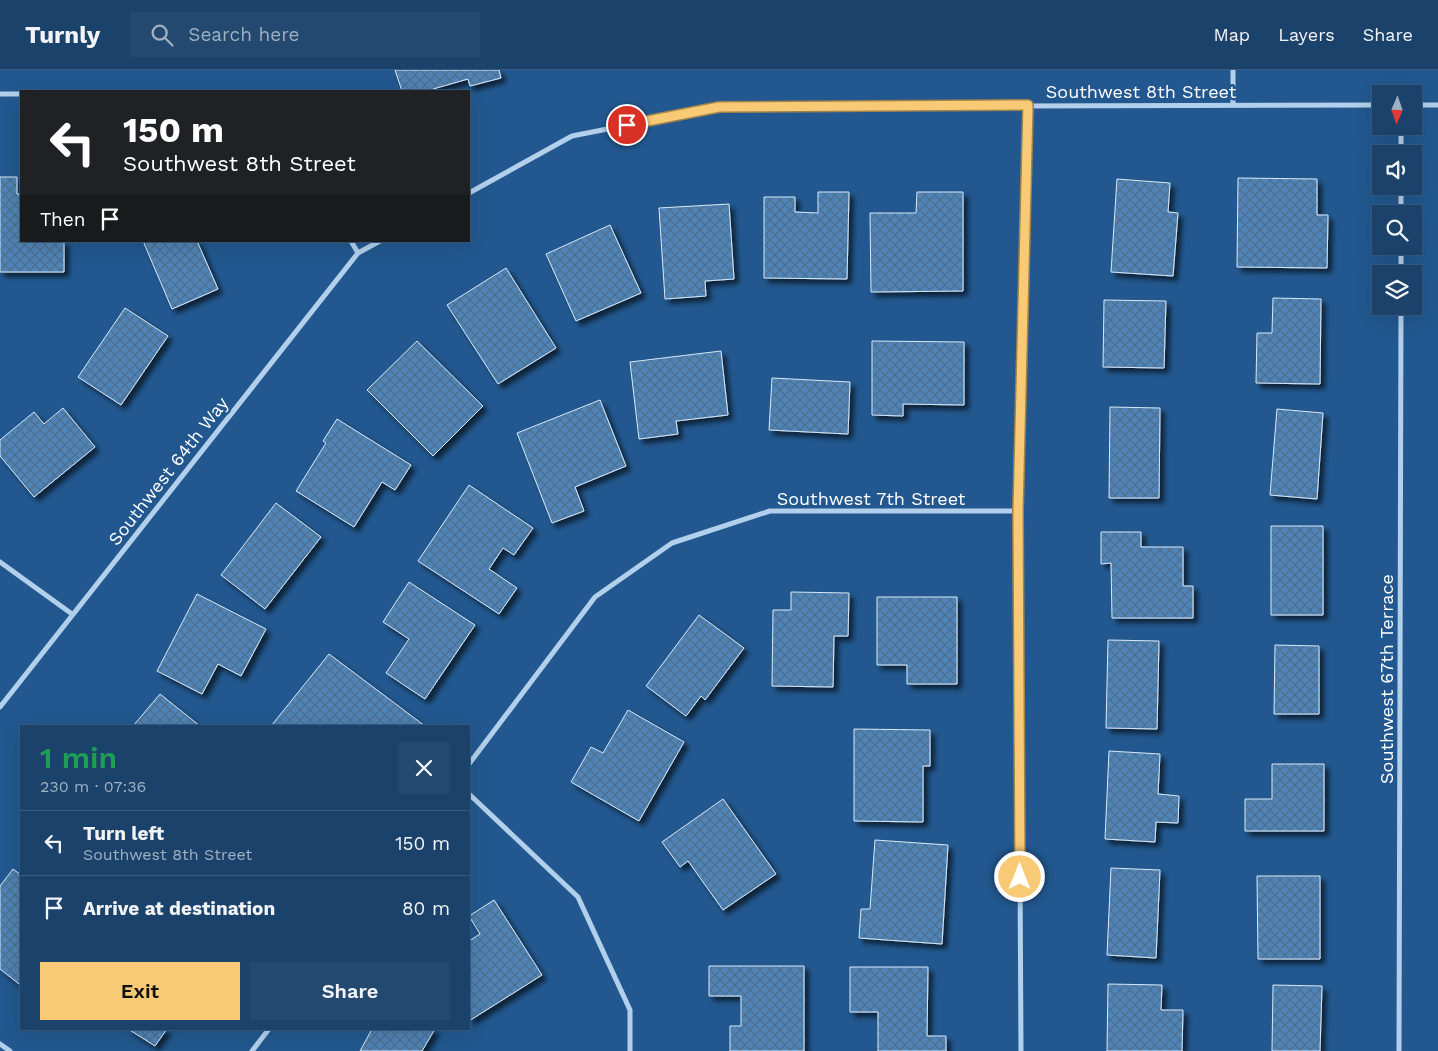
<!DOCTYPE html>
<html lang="en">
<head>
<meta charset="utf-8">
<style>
	:root { --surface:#1a426b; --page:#234971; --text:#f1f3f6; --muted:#9fb0c1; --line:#385b7e; --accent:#f8ca75 }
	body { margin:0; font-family:"Work Sans",sans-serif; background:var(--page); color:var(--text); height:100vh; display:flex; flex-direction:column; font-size:19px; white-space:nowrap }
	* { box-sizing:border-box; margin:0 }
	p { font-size:16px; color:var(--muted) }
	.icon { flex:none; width:28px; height:28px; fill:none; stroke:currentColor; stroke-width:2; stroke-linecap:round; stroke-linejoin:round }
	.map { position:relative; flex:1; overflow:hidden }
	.side { position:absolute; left:20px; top:655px; width:450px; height:305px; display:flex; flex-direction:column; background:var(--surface); border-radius:0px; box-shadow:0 5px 20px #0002,0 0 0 1px var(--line) }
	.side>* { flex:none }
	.guide { position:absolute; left:20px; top:20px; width:450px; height:152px; border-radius:0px; box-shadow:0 5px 20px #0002,0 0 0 1px var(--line); background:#202124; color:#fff; overflow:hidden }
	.needle { width:32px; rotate:182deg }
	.tools { position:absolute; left:1372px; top:15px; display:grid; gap:10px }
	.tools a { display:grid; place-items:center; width:50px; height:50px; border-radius:0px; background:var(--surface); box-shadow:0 5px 20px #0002,0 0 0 1px var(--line); font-size:25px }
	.pin { position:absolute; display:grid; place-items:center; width:42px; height:42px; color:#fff; margin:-21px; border:2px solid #fff; border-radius:50%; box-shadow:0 1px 5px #0007 }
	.me { position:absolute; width:55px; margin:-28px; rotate:0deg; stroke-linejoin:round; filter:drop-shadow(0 0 4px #0008) }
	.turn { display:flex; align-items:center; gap:18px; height:105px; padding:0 20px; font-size:22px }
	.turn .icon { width:65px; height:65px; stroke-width:2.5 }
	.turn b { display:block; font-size:35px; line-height:42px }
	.then { display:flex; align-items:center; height:48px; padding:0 20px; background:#0003; gap:10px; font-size:19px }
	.round { display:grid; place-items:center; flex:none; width:52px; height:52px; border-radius:0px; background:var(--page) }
	.headline { display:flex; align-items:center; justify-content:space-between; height:85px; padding:0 20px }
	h1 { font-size:30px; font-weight:600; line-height:38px; color:#1e9e55 }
	.primary-button { display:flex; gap:10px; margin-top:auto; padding:10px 20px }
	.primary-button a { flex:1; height:58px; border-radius:0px; background:var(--accent); color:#111; font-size:20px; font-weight:600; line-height:58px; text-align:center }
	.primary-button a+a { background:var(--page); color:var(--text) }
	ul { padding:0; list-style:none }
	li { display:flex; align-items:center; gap:15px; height:65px; padding:0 20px; border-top:1px solid var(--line) }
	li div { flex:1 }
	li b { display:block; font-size:19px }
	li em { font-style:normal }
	header { display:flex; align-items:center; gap:30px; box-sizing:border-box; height:70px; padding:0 25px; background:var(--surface); border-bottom:1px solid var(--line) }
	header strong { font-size:24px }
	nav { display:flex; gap:28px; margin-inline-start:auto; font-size:18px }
	.search { width:350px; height:45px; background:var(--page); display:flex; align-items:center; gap:12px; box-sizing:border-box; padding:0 18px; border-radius:0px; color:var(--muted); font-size:19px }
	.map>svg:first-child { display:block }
	.building { fill:url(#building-cross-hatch); stroke:#d7e9f9; filter:url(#shadow) }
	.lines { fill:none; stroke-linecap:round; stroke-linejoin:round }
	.street { stroke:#b2d0ec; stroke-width:5 }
	.route-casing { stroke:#a1834c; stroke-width:12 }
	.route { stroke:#f8ca75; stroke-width:9 }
	.labels { text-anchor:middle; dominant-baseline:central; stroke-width:5; stroke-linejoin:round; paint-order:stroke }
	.street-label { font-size:18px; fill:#fff; stroke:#22588f }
</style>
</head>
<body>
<header>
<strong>Turnly</strong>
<div class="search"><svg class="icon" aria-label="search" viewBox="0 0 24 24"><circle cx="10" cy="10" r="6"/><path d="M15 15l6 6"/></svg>Search here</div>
<nav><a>Map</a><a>Layers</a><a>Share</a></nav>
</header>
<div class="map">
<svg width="1438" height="981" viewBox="0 0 1438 981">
	<defs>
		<pattern id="building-cross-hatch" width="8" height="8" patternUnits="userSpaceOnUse" patternTransform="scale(1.25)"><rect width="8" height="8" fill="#4f84b8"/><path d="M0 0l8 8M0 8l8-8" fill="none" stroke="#4e6e8d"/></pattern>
		<filter id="shadow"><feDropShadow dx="4.5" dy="4.5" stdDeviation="2.5" flood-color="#0009"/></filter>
	</defs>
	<rect width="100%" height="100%" fill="#22588f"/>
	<path class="building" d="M 395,0 L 499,0 L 501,8 L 470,16 L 468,9 L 433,19 L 434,21 L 402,21 Z
		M 0,107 L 17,107 L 17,124 L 21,124 L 21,171 L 64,171 L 64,202 L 0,202 Z
		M 1238,108 L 1317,109 L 1317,145 L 1328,145 L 1327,198 L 1237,197 Z
		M 1117,109 L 1170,113 L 1168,142 L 1178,143 L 1173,206 L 1111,202 Z
		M 818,122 L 849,122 L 847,209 L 764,208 L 764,127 L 795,127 L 795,142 L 818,143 Z
		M 917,122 L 963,122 L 963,221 L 871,222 L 870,143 L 916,143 Z
		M 729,134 L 734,209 L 705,211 L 706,226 L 665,229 L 659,138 Z
		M 610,155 L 641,223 L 576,251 L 546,184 Z
		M 143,171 L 197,171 L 218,219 L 172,239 Z
		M 506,198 L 556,278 L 498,314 L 447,235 Z
		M 1273,228 L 1321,229 L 1320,314 L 1256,313 L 1257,263 L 1272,263 Z
		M 1104,230 L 1166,231 L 1164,298 L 1103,297 Z
		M 125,238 L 168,266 L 121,335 L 78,307 Z
		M 417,271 L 483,336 L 433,386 L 367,320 Z
		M 872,271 L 964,272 L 964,335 L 903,334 L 903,346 L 872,345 Z
		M 721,281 L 728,345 L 676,351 L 678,364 L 639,369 L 630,292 Z
		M 772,308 L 850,312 L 848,364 L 769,360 Z
		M 600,330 L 626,396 L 575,417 L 584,441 L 552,453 L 517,363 Z
		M 1110,337 L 1160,338 L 1159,428 L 1109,428 Z
		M 63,338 L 95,377 L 34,427 L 0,386 L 0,370 L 34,342 L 44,354 Z
		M 1277,339 L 1323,343 L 1317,429 L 1270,425 Z
		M 337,349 L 411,395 L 395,420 L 382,412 L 354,457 L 296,421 L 326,373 L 323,371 Z
		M 469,415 L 533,458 L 514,485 L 503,478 L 489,499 L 517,518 L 499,544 L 418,491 Z
		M 276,433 L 321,467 L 265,539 L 221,505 Z
		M 1271,456 L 1323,456 L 1323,545 L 1271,545 Z
		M 1101,462 L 1141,462 L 1141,477 L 1183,477 L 1183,516 L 1193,516 L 1193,548 L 1112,548 L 1111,493 L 1101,494 Z
		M 409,512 L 475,555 L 425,629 L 386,603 L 409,569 L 383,552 Z
		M 791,522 L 849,523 L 848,566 L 834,566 L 833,617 L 772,616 L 773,540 L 791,540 Z
		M 197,524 L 266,559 L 241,606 L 218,594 L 202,624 L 157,601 Z
		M 877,527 L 957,527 L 957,614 L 907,614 L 907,595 L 877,595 Z
		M 699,545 L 744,578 L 705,630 L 701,626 L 686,646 L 646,616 Z
		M 1108,570 L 1159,571 L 1157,659 L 1106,658 Z
		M 1275,575 L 1319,576 L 1319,644 L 1274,644 Z
		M 329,584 L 425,656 L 271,656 Z
		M 160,624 L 200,656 L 133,656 Z
		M 628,640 L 684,672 L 639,751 L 571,712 L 591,677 L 603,683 Z
		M 854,659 L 930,660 L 930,696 L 923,696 L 923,752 L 854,751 Z
		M 1109,681 L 1160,684 L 1158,724 L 1179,726 L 1178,753 L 1156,752 L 1155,772 L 1105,769 Z
		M 1272,694 L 1324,694 L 1324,761 L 1245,761 L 1245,729 L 1272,729 Z
		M 723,729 L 776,804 L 723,840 L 688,791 L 680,797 L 662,772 Z
		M 875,770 L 948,775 L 942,874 L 859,868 L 861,839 L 870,839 Z
		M 1111,798 L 1160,800 L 1156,888 L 1107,885 Z
		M 13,799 L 21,805 L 21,912 L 19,914 L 0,899 L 0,816 Z
		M 1257,806 L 1320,806 L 1320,889 L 1258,889 Z
		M 494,830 L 542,905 L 469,951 L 469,871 L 480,864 L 469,846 Z
		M 709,896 L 804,896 L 804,981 L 730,981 L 730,956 L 741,956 L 741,926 L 709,926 Z
		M 850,897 L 928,897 L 927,966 L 946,966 L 946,981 L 878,981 L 878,942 L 850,942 Z
		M 1108,914 L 1162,915 L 1161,940 L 1183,940 L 1182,981 L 1107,981 Z
		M 1273,915 L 1322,916 L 1320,981 L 1272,981 Z
		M 128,959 L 167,959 L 155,976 Z
		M 372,959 L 435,959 L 422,981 L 360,981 Z"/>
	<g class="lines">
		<path class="street" d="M 0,24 L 21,24
			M 1233,35 L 1233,0
			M 1414,35 L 1438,35
			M 1401,84 L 1401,56
			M 469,123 L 572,66 L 719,37 L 1381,35
			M 1401,144 L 1401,116
			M 351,171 L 358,183 L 380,171
			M 1401,204 L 1401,176
			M 0,492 L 72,544
			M 0,637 L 358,183
			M 469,694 L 595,527 L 672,473 L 770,441 L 1018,441
			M 469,724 L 578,827 L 630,940 L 630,981
			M 0,974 L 10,981
			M 252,981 L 269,959
			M 1021,981 L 1018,441 L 1027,35
			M 1399,981 L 1401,236"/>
	</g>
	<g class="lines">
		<g class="route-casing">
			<path id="route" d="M 627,55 L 719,37 L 1028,35 L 1018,441 L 1020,807"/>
		</g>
		<use href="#route" class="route"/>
	</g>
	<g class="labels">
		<g class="street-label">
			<text x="1141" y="21">Southwest 8th Street</text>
			<text transform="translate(168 401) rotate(-52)">Southwest 64th Way</text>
			<text x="871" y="428">Southwest 7th Street</text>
			<text transform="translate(1386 609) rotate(-90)">Southwest 67th Terrace</text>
		</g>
	</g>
</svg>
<div class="tools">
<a><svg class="needle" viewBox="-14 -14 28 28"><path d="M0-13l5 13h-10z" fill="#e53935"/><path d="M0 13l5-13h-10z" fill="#9fb0c1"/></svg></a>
<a><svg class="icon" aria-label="sound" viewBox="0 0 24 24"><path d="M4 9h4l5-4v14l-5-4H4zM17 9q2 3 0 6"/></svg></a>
<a><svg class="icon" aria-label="search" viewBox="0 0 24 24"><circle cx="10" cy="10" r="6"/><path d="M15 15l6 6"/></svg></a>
<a><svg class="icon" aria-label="layers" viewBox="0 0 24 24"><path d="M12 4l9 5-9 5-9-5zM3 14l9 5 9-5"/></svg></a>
</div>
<div class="pin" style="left:627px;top:55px;background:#d93025"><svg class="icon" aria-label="arrive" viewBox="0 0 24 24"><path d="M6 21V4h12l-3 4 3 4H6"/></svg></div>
<svg class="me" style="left:1020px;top:807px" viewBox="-20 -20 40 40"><circle r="17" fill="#f8ca75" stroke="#fff" stroke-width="3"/><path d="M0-11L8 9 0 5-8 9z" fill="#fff"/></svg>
<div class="guide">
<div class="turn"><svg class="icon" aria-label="left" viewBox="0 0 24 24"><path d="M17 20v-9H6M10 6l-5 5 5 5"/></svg><div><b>150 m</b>Southwest 8th Street</div></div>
<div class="then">Then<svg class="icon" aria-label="arrive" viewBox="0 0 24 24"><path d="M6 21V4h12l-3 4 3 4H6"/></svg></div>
</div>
<section class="side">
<div class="headline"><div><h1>1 min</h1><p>230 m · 07:36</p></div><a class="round"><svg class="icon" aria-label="close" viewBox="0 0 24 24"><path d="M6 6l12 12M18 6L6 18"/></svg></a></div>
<ul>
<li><svg class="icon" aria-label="left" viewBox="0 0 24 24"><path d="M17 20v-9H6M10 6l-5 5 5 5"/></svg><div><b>Turn left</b><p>Southwest 8th Street</p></div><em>150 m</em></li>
<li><svg class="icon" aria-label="arrive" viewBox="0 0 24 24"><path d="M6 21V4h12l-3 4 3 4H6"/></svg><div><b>Arrive at destination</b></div><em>80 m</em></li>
</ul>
<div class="primary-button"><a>Exit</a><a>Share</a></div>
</section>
</div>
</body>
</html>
